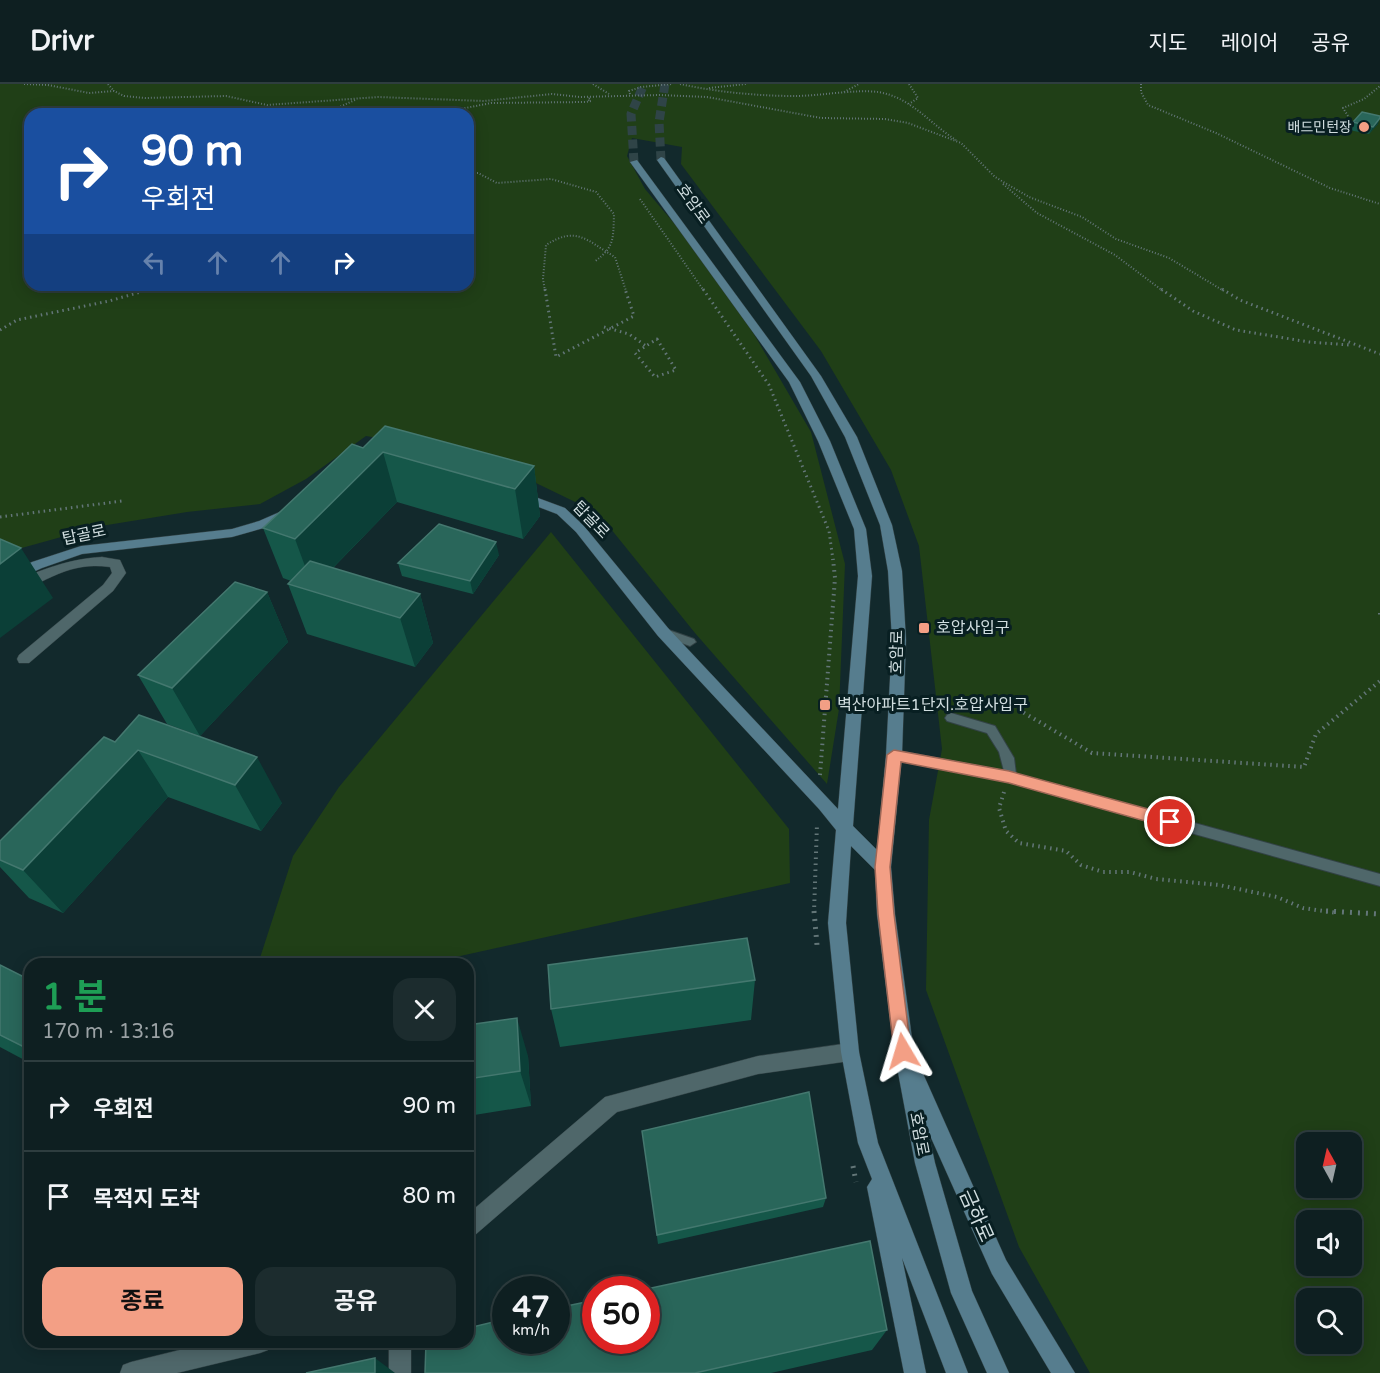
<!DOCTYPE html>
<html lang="ko">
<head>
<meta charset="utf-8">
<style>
	:root { --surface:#0e1f21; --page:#1c2c2e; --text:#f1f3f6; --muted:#9ba2a5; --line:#2e3d3f; --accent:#f39f85 }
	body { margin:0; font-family:"Varela Round","Noto Sans KR",sans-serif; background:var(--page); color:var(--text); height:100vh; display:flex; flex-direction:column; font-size:22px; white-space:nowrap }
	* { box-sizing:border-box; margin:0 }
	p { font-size:20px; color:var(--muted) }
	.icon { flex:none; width:33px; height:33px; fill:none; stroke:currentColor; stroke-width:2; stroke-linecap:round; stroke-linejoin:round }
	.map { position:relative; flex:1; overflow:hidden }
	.side { position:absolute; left:24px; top:874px; width:450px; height:390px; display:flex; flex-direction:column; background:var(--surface); border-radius:18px; box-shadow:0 3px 15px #0003,0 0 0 2px var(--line) }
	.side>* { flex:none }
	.hud { position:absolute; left:24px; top:24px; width:450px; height:183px; border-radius:18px; box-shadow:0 3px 15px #0003,0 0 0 2px var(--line); background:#1a4fa0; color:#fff; overflow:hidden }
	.needle { width:39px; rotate:352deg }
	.buttons { position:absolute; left:1296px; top:1048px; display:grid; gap:12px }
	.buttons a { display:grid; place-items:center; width:66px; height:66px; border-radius:12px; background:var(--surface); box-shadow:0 3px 15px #0003,0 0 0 2px var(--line); font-size:30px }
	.speed { position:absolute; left:492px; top:1192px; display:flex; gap:12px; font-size:30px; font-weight:700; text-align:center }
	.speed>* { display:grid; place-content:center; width:78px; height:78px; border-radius:50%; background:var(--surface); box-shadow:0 3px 15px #0003,0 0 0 2px var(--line); line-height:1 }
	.speed small { font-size:15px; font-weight:400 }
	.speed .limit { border:9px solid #d22; background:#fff; color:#111 }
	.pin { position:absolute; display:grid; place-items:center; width:51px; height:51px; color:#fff; margin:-26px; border:3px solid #fff; border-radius:50%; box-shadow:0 2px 6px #0007 }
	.me { position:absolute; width:66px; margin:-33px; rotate:353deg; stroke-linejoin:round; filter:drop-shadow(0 0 4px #0008) }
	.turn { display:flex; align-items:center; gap:21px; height:126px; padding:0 18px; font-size:27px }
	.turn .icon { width:78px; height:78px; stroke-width:2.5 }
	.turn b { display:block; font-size:42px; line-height:51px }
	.lanes { display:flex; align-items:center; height:57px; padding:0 18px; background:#0003; justify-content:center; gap:30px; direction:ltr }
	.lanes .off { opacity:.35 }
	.round { display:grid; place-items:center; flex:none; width:63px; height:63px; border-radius:18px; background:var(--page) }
	.head { display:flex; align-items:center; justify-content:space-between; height:102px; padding:0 18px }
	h1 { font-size:36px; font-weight:700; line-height:45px; color:#1e9e55 }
	.primary-button { display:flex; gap:12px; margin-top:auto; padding:12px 18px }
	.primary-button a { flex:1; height:69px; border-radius:18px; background:var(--accent); color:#111; font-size:24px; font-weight:700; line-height:69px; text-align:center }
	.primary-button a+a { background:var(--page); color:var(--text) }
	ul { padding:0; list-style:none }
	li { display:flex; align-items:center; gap:18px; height:90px; padding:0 18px; border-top:2px solid var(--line) }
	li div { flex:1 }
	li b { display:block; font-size:22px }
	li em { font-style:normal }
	header { display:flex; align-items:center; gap:36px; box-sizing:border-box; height:84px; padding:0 30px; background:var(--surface); border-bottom:2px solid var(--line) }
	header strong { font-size:28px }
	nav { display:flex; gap:33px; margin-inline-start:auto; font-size:21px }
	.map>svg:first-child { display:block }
	.green { fill:#203f17; fill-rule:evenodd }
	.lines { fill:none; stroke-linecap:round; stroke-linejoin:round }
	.secondary-tunnel { stroke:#2f4447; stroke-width:9; stroke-dasharray:9 4.5; stroke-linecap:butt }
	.lane-casing { stroke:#324245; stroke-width:2 }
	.street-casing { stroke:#324245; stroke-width:1 }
	.secondary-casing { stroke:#324245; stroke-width:1 }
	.path-far3 { stroke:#637678; stroke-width:2; stroke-dasharray:1 2; stroke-linecap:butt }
	.path-far2 { stroke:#637678; stroke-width:3; stroke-dasharray:1.5 4; stroke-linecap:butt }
	.path-far1 { stroke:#637678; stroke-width:4; stroke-dasharray:1.5 4.5; stroke-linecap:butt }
	.path { stroke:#637678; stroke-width:5; stroke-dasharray:2 6; stroke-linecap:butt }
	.lane { fill:#4f676a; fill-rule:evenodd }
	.street { fill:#4f676a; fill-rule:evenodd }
	.secondary { fill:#567d8e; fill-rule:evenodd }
	.wall { fill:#155749 }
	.shaded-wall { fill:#0b3f37 }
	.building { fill:#29665a; stroke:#44786f; stroke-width:1.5 }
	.route { fill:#f39f85; stroke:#9e6756; stroke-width:1.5 }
	.poi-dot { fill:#f39f85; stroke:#081f22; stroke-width:2 }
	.labels { text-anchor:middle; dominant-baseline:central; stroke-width:6; stroke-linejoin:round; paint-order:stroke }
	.far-poi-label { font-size:14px; fill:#d1dee0; stroke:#081f22; text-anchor:end }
	.street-label { font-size:16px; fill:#d1dee0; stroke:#081f22 }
	.poi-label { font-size:16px; fill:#d1dee0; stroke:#081f22; text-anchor:start }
	.near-street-label { font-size:20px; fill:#d1dee0; stroke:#081f22 }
</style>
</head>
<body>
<header>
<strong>Drivr</strong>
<nav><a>지도</a><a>레이어</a><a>공유</a></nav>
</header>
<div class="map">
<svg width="1380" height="1289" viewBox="0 0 1380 1289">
	<rect width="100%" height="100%" fill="#12292c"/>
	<path class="green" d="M 0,0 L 1380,0 L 1380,1289 L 1090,1289 L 1019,1163 L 926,906 L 929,736 L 942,665 L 919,462 L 891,386 L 821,267 L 681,80 L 682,63 L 632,54 L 627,72 L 645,105 L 689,157 L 741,228 L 811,348 L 845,480 L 839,625 L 827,700 L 695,549 L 598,429 L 478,371 L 366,352 L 306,395 L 260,420 L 187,428 L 101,442 L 0,470 ZM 30,30 L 468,30 L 468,201 L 30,201 ZM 1306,1059 L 1352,1059 L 1352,1104 L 1306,1104 ZM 1306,1137 L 1352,1137 L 1352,1182 L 1306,1182 ZM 1306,1215 L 1352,1215 L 1352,1260 L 1306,1260 Z
		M 551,448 L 789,745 L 790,799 L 424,880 L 258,880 L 293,772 L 339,703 Z"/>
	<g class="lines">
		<path class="secondary-tunnel" d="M 661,76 L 659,38 L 665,0
			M 634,78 L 631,30 L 644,0"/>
		<g class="lane-casing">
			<path id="lane" d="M 663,544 L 694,555 L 696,558 L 690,562 L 659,551 L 657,548 Z
				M 951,629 L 995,642 L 1014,674 L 1016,690 L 1380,790 L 1380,802 L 1009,698 L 890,674 L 888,671 L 890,668 L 894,666 L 1004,687 L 999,668 L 987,649 L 947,637 L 945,634 L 947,631 Z"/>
		</g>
		<g class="street-casing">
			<path id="street" d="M 102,473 L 120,476 L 126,489 L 113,507 L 29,579 L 19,579 L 17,575 L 19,571 L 103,501 L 112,489 L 110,483 C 64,476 39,504 0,516 L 0,505 C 32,489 65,475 102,473 Z
				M 850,959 L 857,962 L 859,968 L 857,974 L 850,977 L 758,990 L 617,1028 L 475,1151 L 468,1154 L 468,1130 L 605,1013 L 758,972 Z
				M 212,1258 L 271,1258 L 268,1266 L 260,1269 L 177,1289 L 120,1289 L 123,1281 L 131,1278 Z
				M 389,1258 L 411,1258 L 411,1289 L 389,1289 Z"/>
		</g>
		<g class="secondary-casing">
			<path id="secondary" d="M 661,73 L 664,74 L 821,292 L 857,353 L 892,441 L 902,487 L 906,556 L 902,671 L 891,783 L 895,830 L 916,983 L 921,985 L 1006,1176 L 1075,1289 L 1051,1289 L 992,1190 L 928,1047 L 935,1079 L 972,1207 L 1009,1289 L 987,1289 L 951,1209 L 915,1079 L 894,967 L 877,830 L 875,786 L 851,762 L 846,839 L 859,968 L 878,1059 L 968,1289 L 946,1289 L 902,1174 L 926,1289 L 904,1289 L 867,1103 L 872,1095 L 858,1059 L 841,968 L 828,839 L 836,746 L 819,725 L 658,552 L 576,448 L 557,430 L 515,414 L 513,411 L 519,407 L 565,424 L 584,442 L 668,544 L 838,725 L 858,492 L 854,445 L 818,357 L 789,298 L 630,78 L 637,76 L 800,298 L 830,357 L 866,445 L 872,492 L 853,742 L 877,766 L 886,671 L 892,556 L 888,487 L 880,441 L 845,353 L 811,292 L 657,76 Z
				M 289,424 L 293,425 L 295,428 L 293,431 L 267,443 L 232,453 L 82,470 L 42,484 L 0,503 L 0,493 L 32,478 L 81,462 L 232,445 L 259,437 Z"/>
		</g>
		<path class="path-far3" d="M 24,0 L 48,1 L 89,9 L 114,7 L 124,12 L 145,14 L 226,12 L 267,21 L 378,13 L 484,17 L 552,10 L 580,13 L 659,11 L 707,13 L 821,34 L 885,35 L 908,39 L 961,59 L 995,93 L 1029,113 L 1082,133 L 1116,155 L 1169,174 L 1224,207
			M 108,0 L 114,7
			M 593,0 L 609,10
			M 680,0 C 717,8 757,12 795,12 C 819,12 856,5 878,8 C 911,13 930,40 956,56
			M 909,0 L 918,14 L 909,20
			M 1141,0 L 1141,8 L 1148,21 L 1216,49 L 1330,104 L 1380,120
			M 709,4 L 746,0
			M 844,8 L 859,0
			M 630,10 L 629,7 L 641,3 L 672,0
			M 324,30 L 355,16
			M 435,30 L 491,19 L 586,18 L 591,17 L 588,16 L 590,13
			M 1348,32 L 1343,24 L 1364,15 L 1380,2
			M 468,89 L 478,89 L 497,99 L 551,95 L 596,108 L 614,130 C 613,155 615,163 594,178
			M 1003,100 L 1037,129 L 1115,171 L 1163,207
			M 640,115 L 704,207
			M 145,207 L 166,201
			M 545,207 L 543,195 L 546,161 C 577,141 587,157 615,173 L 626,207"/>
		<path class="path-far2" d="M 545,205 L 556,273 L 634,232 L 625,205
			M 703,205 L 769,301 L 829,447 L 833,476
			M 1161,205 L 1193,227 L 1236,246 L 1309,258 L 1350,261
			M 1222,205 L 1240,216 L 1380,270
			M 604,243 L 629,250 L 646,262
			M 0,246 L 17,236 L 109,217 L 151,205
			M 657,255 L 676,286 L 655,293 L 635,269 Z
			M 0,433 L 122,417"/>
		<path class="path-far1" d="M 1380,529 L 1380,533
			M 960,619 L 1009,620 L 1092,669 L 1304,683 L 1316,650 L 1380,597
			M 820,691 L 835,494 L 833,475
			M 1004,708 L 999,724 L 1006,747 L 1019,759 L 1066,767 L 1081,781 L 1103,788 L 1130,788 L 1156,795 L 1219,801 L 1277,813 L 1303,824 L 1337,829
			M 814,829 L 817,740"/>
		<path class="path" d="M 814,827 L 817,861
			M 1326,827 L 1380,830
			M 853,1082 L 856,1098"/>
		<use href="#lane" class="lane"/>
		<use href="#street" class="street"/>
		<use href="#secondary" class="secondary"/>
	</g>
	<path class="wall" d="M 1353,38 L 1378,40 L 1369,50 L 1349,46 Z
		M 363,364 L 534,382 L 540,432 L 523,455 L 397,418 L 333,484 L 420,510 L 433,559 L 415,583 L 307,550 L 288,500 L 291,497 L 283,494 L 263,444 Z
		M 499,471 L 473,510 L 402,492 L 398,479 Z
		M 267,508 L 288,558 L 200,652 L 167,640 L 138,591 Z
		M 139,631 L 282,719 L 261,747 L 168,713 L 63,829 L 29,814 L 0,783 L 0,757 L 115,658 Z
		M 0,881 L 30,896 L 30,979 L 0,963 Z
		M 755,896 L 751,936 L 560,963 L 551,925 Z
		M 468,941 L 528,972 L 531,1022 L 468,1032 Z
		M 644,1058 L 826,1114 L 823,1123 L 658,1160 Z
		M 887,1246 L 872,1266 L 771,1289 L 425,1289 Z"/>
	<path class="shaded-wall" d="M 1380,34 L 1378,40 L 1369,50 L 1373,43 Z
		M 383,368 L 397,418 L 313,504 L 295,455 Z
		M 534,382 L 540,432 L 523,455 L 515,405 Z
		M 496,458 L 499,471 L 473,510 L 470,497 Z
		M 21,464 L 53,514 L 0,554 L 0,480 Z
		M 267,508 L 288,558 L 200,652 L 172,604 Z
		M 420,510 L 433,559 L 415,583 L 400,534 Z
		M 138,666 L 168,713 L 63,829 L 23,786 Z
		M 257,673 L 282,719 L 261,747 L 235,701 Z
		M 517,934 L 528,972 L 531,1022 L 520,987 Z
		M 375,1274 L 395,1289 L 375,1289 Z"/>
	<path class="building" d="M 1362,28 L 1380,32 L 1380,34 L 1373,43 L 1353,38 Z
		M 385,342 L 534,382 L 515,405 L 383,368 L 295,455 L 263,444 L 352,360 L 363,364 Z
		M 439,440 L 496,458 L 470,497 L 398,479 Z
		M 0,455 L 21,464 L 0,480 Z
		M 310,477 L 420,510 L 400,534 L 288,500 Z
		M 235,498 L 267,508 L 172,604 L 138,591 Z
		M 139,631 L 257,673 L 235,701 L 138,666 L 23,786 L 0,776 L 0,757 L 104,653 L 115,658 Z
		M 747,854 L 755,896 L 551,925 L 548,881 Z
		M 0,881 L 30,896 L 30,966 L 0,951 Z
		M 517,934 L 520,987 L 468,995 L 468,941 Z
		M 809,1008 L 826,1114 L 657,1151 L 642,1047 Z
		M 870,1157 L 887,1246 L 695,1289 L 425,1289 L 426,1258 L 468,1258 L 468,1244 L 506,1235 L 506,1257 L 556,1257 L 556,1224 L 596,1216 L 596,1257 L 646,1257 L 646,1206 L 642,1206 Z
		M 375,1274 L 375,1289 L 306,1289 Z"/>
	<path class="route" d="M 894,666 L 1009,687 L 1170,731 L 1175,733 L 1178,738 L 1175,742 L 1170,744 L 1009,699 L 901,678 L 890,783 L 894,830 L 911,967 L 909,973 L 903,975 L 897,973 L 894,967 L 878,830 L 875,783 L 887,671 Z"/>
	<g class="poi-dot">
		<circle cx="1364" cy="43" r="6"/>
		<rect x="918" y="538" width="12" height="12" rx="3"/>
		<rect x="819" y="615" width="12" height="12" rx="3"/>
	</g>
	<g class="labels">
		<g class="far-poi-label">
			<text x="1352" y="43">배드민턴장</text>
		</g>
		<g class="street-label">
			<text transform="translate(693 120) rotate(54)">호암로</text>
			<text transform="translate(591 436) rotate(46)">탑골로</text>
			<text transform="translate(84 451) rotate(-12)">탑골로</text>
			<text transform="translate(897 568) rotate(-89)">호암로</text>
			<text transform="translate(919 1050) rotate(79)">호암로</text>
		</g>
		<g class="poi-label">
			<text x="936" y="544">호압사입구</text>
			<text x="837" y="621">벽산아파트1단지.호압사입구</text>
		</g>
		<g class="near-street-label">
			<text transform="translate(976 1132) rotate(66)">금하로</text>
		</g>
	</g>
</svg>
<div class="buttons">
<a><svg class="needle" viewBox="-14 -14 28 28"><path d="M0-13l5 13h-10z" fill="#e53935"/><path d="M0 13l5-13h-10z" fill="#9ba2a5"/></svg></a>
<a><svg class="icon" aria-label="sound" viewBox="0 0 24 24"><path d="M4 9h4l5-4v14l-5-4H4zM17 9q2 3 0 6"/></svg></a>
<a><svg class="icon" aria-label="search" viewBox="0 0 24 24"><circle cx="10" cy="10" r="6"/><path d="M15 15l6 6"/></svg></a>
</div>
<div class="speed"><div>47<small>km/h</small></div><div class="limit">50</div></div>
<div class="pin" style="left:1170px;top:738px;background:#d93025"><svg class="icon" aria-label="arrive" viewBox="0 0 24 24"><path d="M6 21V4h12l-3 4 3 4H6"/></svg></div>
<svg class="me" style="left:903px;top:967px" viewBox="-20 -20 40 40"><path d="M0-17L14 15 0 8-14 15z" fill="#f39f85" stroke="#fff" stroke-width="4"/></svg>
<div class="hud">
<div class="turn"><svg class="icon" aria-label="right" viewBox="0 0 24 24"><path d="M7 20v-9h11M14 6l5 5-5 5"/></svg><div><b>90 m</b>우회전</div></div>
<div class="lanes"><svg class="icon off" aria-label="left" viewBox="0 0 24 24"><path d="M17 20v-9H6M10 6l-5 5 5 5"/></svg><svg class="icon off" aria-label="ahead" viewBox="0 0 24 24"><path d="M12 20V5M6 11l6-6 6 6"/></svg><svg class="icon off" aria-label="ahead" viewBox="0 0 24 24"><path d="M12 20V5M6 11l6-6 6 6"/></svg><svg class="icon" aria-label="right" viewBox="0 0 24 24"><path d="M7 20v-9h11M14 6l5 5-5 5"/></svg></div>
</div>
<section class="side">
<div class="head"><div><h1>1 분</h1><p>170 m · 13:16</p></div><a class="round"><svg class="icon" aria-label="close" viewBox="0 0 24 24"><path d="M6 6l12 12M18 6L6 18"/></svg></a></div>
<ul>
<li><svg class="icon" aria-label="right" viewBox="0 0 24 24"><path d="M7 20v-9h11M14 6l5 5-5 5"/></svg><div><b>우회전</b></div><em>90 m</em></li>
<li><svg class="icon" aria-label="arrive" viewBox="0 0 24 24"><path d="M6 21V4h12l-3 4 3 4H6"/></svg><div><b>목적지 도착</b></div><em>80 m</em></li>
</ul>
<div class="primary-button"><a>종료</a><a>공유</a></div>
</section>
</div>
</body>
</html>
